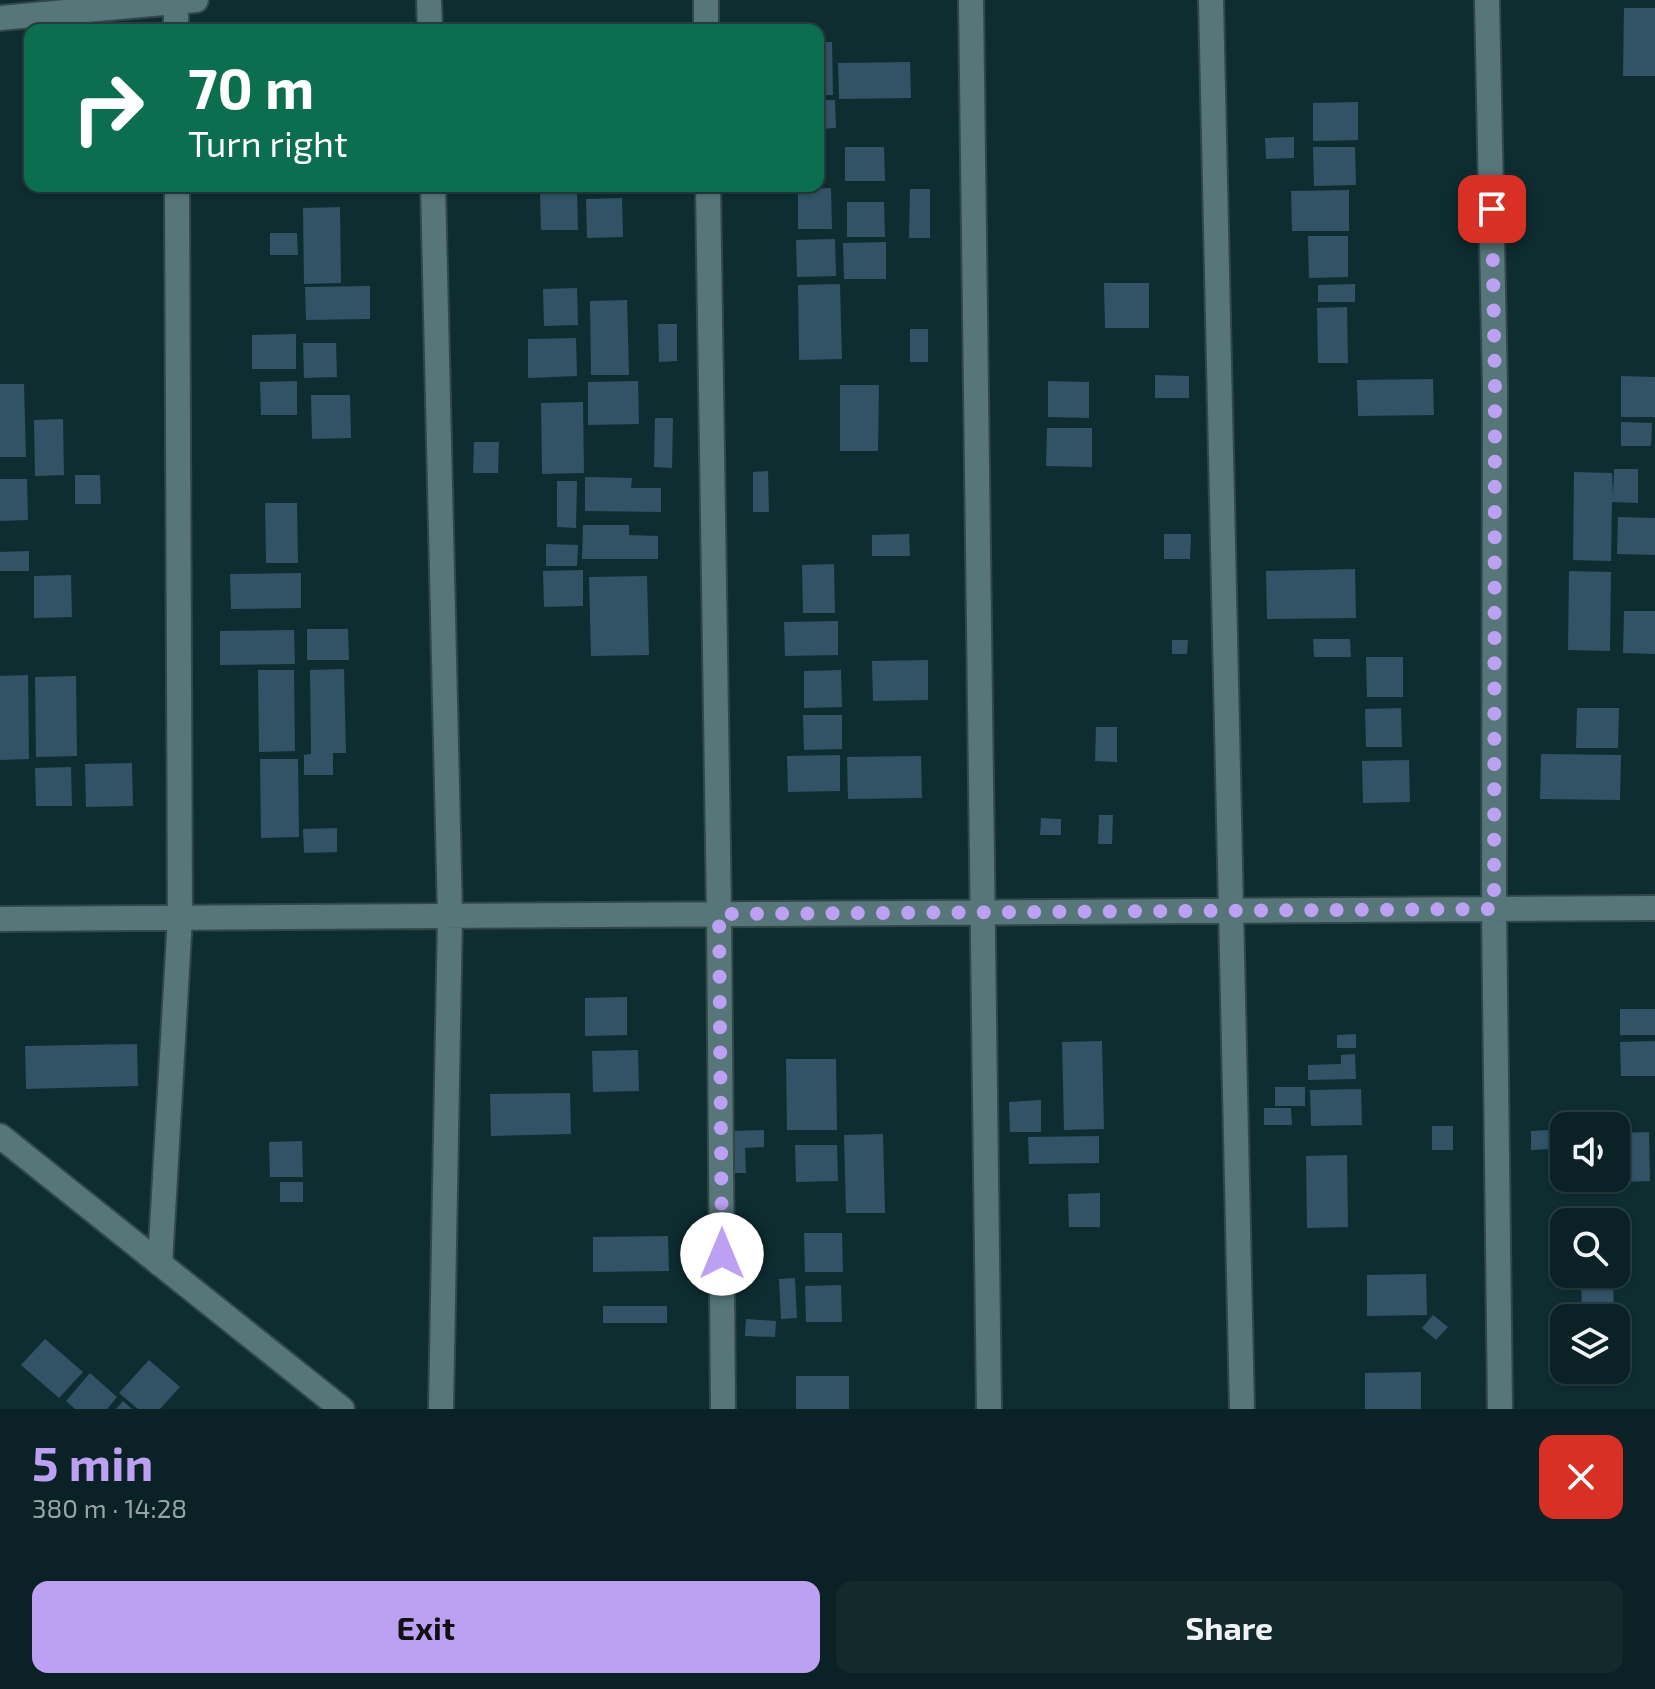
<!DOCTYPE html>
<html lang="en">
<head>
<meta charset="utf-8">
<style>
	:root { --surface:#0a2225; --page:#132a2d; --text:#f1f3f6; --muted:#99a4a7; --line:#2a3f42; --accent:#bca0f2 }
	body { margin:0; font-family:"Exo 2",sans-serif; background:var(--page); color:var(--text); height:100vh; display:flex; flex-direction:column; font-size:30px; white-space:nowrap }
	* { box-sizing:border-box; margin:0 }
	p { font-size:26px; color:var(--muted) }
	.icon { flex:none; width:44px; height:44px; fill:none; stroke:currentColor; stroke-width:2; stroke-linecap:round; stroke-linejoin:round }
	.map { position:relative; height:1409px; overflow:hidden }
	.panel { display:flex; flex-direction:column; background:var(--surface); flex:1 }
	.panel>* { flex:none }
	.guide { position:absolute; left:24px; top:24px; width:800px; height:168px; border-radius:16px; box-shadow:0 2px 6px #0004,0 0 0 2px var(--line); background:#0b6e4f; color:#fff; overflow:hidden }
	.buttons { position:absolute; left:1550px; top:1112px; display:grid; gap:16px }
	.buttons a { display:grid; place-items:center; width:80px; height:80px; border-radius:16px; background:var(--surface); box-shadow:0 2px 6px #0004,0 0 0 2px var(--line); font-size:40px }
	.pin { position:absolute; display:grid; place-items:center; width:68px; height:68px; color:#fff; margin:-34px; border-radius:16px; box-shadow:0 4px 12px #0006 }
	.me { position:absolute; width:88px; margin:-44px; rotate:0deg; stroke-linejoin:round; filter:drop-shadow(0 0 6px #0008) }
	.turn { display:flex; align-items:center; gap:28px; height:168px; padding:0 32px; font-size:36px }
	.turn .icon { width:104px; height:104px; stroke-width:2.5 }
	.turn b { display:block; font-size:56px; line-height:68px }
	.round { display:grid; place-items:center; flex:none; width:84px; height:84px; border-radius:16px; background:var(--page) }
	.summary { display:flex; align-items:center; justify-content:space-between; height:136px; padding:0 32px }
	h1 { font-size:48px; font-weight:700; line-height:60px; color:var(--accent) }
	.button { display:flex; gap:16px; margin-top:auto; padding:16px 32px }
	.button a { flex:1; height:92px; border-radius:16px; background:var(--accent); color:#111; font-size:32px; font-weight:700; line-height:92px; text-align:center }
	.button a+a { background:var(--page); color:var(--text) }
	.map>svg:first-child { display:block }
	.building { fill:#315365 }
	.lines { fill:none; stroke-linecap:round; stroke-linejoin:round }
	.street-casing { stroke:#334749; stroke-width:28 }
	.street { stroke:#567679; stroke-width:24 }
	.route { stroke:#bca0f2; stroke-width:14; stroke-dasharray:0 25.2 }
</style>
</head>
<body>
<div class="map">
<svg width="1655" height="1409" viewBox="0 0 1655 1409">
	<rect width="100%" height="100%" fill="#0e2d31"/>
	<path class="building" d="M 1624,8 L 1655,8 L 1655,76 L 1623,76 Z
		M 818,42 L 832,42 L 833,95 L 818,95 Z
		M 910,62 L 911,98 L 839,99 L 838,63 Z
		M 818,100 L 835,100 L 836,128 L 818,129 Z
		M 1358,102 L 1358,140 L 1313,141 L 1313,103 Z
		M 1294,137 L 1294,158 L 1266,159 L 1265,138 Z
		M 845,147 L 884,147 L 885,181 L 845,181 Z
		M 1313,147 L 1355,147 L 1356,185 L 1314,186 Z
		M 831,188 L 832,229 L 798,229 L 798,189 Z
		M 910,189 L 930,189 L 930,238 L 909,238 Z
		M 1349,190 L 1349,231 L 1292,231 L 1291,191 Z
		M 577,192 L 578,230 L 541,230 L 540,193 Z
		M 622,198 L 623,237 L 587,238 L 586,199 Z
		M 847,202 L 884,202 L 885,237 L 847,237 Z
		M 340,207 L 341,283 L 304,284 L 303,208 Z
		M 270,233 L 297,233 L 298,255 L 270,255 Z
		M 1308,236 L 1348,236 L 1348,277 L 1309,278 Z
		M 835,239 L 836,276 L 797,277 L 796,240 Z
		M 886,242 L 886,279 L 844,279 L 843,243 Z
		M 1104,283 L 1149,283 L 1149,328 L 1105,328 Z
		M 840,284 L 842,359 L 799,360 L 798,285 Z
		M 1355,284 L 1355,302 L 1318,302 L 1318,285 Z
		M 370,286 L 370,319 L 306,320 L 305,287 Z
		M 577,288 L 578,325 L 544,326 L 543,289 Z
		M 627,300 L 629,375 L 591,375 L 590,301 Z
		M 1347,307 L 1348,363 L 1318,363 L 1317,308 Z
		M 658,324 L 677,324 L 677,361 L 659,362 Z
		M 910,329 L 928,329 L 928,362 L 910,362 Z
		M 296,334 L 296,369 L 252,369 L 252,335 Z
		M 576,338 L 577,376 L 528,378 L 528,339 Z
		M 303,343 L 336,343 L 337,377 L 304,378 Z
		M 1155,375 L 1189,376 L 1189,398 L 1155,398 Z
		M 1621,376 L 1655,377 L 1655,417 L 1621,417 Z
		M 1433,379 L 1434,415 L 1358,416 L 1357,380 Z
		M 297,381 L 297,415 L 261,415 L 260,382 Z
		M 638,381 L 639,424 L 588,425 L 588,382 Z
		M 1048,381 L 1089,382 L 1089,418 L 1048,417 Z
		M 0,384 L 24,384 L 26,457 L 0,457 Z
		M 840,385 L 879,385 L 878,451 L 840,451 Z
		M 311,395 L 350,395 L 351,438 L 312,439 Z
		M 583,402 L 584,473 L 542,474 L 541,403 Z
		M 655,418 L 673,418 L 672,468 L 654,467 Z
		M 63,419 L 64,475 L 35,476 L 34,420 Z
		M 1621,422 L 1652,423 L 1651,446 L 1621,446 Z
		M 1047,428 L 1092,428 L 1092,467 L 1046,466 Z
		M 474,442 L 499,442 L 498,473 L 473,473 Z
		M 1614,469 L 1638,469 L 1638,503 L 1612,502 L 1611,561 L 1573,560 L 1574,472 L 1612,473 L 1613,497 Z
		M 768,471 L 769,512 L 753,512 L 753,472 Z
		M 75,475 L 100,475 L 101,504 L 75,504 Z
		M 585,477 L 632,478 L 631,488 L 661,488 L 661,512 L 585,511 Z
		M 0,479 L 27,479 L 28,520 L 0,521 Z
		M 557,481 L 577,481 L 576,528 L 557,527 Z
		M 265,503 L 297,503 L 298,563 L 266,563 Z
		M 1618,517 L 1655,518 L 1655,555 L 1617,554 Z
		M 583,525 L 629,525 L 629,535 L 658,536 L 658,559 L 582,559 Z
		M 909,534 L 910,556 L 872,556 L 872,535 Z
		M 1164,534 L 1191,534 L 1190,559 L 1164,559 Z
		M 546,544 L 578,545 L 577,566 L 546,566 Z
		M 29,551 L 29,571 L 0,571 L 0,552 Z
		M 834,564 L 835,613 L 803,613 L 802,565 Z
		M 1355,569 L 1356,618 L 1267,619 L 1266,571 Z
		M 583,570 L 583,606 L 544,607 L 543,571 Z
		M 1569,571 L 1611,572 L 1610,651 L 1568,650 Z
		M 301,573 L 301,608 L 231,609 L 230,574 Z
		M 71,575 L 72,617 L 34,618 L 34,576 Z
		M 647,576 L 649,655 L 591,656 L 589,577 Z
		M 1624,611 L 1655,611 L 1655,654 L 1623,653 Z
		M 838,621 L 838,655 L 785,656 L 784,622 Z
		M 307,629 L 348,629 L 349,660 L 307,660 Z
		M 294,630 L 295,664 L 220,665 L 220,631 Z
		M 1313,639 L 1350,639 L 1351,657 L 1314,657 Z
		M 1172,640 L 1188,640 L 1187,654 L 1172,654 Z
		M 1366,657 L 1403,657 L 1403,697 L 1367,697 Z
		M 928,660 L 928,700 L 873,701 L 872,661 Z
		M 344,669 L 346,753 L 333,753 L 333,775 L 304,775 L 304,755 L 311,754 L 310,670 Z
		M 258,670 L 294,670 L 295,751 L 259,752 Z
		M 841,670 L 842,707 L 804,708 L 804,671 Z
		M 28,675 L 29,759 L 0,760 L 0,676 Z
		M 76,676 L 77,756 L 36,757 L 35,677 Z
		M 1401,708 L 1402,747 L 1366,747 L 1365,709 Z
		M 1577,708 L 1619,708 L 1618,748 L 1576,748 Z
		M 803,715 L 842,715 L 842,749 L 804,750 Z
		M 1096,727 L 1117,727 L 1117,762 L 1095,761 Z
		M 1541,754 L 1621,755 L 1620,800 L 1540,799 Z
		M 840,755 L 840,791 L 788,792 L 787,756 Z
		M 921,756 L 922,798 L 848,799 L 847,757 Z
		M 260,759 L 298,759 L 299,837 L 261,838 Z
		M 1409,760 L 1410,802 L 1363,803 L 1362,761 Z
		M 132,763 L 133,806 L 86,807 L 85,764 Z
		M 71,767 L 72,806 L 36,806 L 35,768 Z
		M 1099,815 L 1113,815 L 1112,844 L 1098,844 Z
		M 1041,818 L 1061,819 L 1061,835 L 1040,835 Z
		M 337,828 L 337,852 L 304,853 L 303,829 Z
		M 627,997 L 627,1035 L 585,1036 L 585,998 Z
		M 1620,1009 L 1655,1009 L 1655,1035 L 1620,1035 Z
		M 1356,1034 L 1356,1048 L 1337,1048 L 1337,1035 Z
		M 1102,1041 L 1104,1129 L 1064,1130 L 1062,1042 Z
		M 1655,1041 L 1655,1076 L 1621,1076 L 1620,1042 Z
		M 137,1044 L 138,1086 L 26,1089 L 25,1046 Z
		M 638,1050 L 639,1091 L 593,1092 L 592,1051 Z
		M 1355,1054 L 1356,1079 L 1308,1080 L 1308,1065 L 1341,1064 L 1341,1055 Z
		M 786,1059 L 836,1059 L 837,1130 L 787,1130 Z
		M 1275,1087 L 1305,1087 L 1305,1106 L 1275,1106 Z
		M 1361,1089 L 1362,1125 L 1311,1126 L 1310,1090 Z
		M 570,1093 L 571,1134 L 491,1136 L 490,1094 Z
		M 1041,1100 L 1041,1132 L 1010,1132 L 1009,1102 Z
		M 1264,1108 L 1291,1108 L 1292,1125 L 1264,1125 Z
		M 1432,1126 L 1453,1126 L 1453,1150 L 1432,1150 Z
		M 764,1130 L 764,1147 L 745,1148 L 746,1173 L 731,1173 L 731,1131 Z
		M 1549,1130 L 1549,1149 L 1531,1150 L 1531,1131 Z
		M 1649,1132 L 1650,1181 L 1621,1182 L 1620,1133 Z
		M 883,1134 L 885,1213 L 846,1213 L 844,1135 Z
		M 1099,1136 L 1099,1163 L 1029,1164 L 1028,1137 Z
		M 302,1141 L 303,1177 L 270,1177 L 269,1142 Z
		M 795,1145 L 837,1145 L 838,1181 L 796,1182 Z
		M 1347,1155 L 1348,1227 L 1307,1228 L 1306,1156 Z
		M 280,1182 L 303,1182 L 303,1202 L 280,1202 Z
		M 1100,1193 L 1100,1227 L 1069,1227 L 1068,1194 Z
		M 1564,1231 L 1564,1266 L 1555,1266 L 1554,1232 Z
		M 804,1233 L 842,1233 L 843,1272 L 805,1272 Z
		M 668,1236 L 669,1271 L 593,1272 L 593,1237 Z
		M 1426,1274 L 1427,1315 L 1367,1316 L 1367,1275 Z
		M 1581,1274 L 1613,1274 L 1614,1318 L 1582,1318 Z
		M 795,1278 L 797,1318 L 781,1319 L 779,1279 Z
		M 841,1285 L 842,1322 L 806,1322 L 805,1286 Z
		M 603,1306 L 667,1306 L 667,1323 L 603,1323 Z
		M 1433,1315 L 1448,1327 L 1436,1340 L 1422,1328 Z
		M 746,1319 L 776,1321 L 775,1337 L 745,1336 Z
		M 45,1339 L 83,1372 L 59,1398 L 21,1365 Z
		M 149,1360 L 180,1387 L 160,1409 L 138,1409 L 119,1393 Z
		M 1421,1372 L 1421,1409 L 1365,1409 L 1365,1373 Z
		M 90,1373 L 117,1397 L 107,1409 L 75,1409 L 66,1401 Z
		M 796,1376 L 849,1376 L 849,1409 L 796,1409 Z
		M 123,1401 L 132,1409 L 116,1409 Z"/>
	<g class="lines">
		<g class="street-casing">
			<path id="street" d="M 429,0 L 430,30
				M 706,0 L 706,30
				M 971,0 L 989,1409
				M 1211,0 L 1242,1409
				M 1487,0 L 1495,388 L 1494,909 L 1500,1409
				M 176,3 L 176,30
				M 0,18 L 196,0
				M 433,186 L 450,916 L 441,1409
				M 708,186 L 719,914 L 723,1409
				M 0,919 L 1655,908
				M 0,1136 L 342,1409
				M 160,1264 L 180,917 L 177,186"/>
		</g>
		<use href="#street" class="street"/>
	</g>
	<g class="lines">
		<path class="route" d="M 722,1254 L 719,914 L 1494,909 L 1495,388 L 1492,209"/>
	</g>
</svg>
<div class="buttons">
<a><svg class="icon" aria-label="sound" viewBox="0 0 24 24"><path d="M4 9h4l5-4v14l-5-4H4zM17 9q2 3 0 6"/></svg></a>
<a><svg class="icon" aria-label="search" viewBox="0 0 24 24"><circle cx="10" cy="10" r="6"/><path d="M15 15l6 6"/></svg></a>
<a><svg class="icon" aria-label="layers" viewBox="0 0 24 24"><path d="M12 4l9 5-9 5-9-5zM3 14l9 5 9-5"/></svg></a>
</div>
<div class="pin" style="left:1492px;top:209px;background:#d93025"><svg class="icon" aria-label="arrive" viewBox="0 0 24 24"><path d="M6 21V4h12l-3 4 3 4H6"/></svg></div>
<svg class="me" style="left:722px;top:1254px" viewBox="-20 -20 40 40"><circle r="19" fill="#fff"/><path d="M0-13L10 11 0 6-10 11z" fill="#bca0f2"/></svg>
<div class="guide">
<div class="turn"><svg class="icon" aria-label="right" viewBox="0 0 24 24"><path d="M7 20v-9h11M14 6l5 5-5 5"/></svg><div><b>70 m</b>Turn right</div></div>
</div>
</div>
<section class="panel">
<div class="summary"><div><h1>5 min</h1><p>380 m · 14:28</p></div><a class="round" style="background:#d93025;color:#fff"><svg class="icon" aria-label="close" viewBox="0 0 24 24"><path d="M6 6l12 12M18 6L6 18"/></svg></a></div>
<div class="button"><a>Exit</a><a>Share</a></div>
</section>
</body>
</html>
